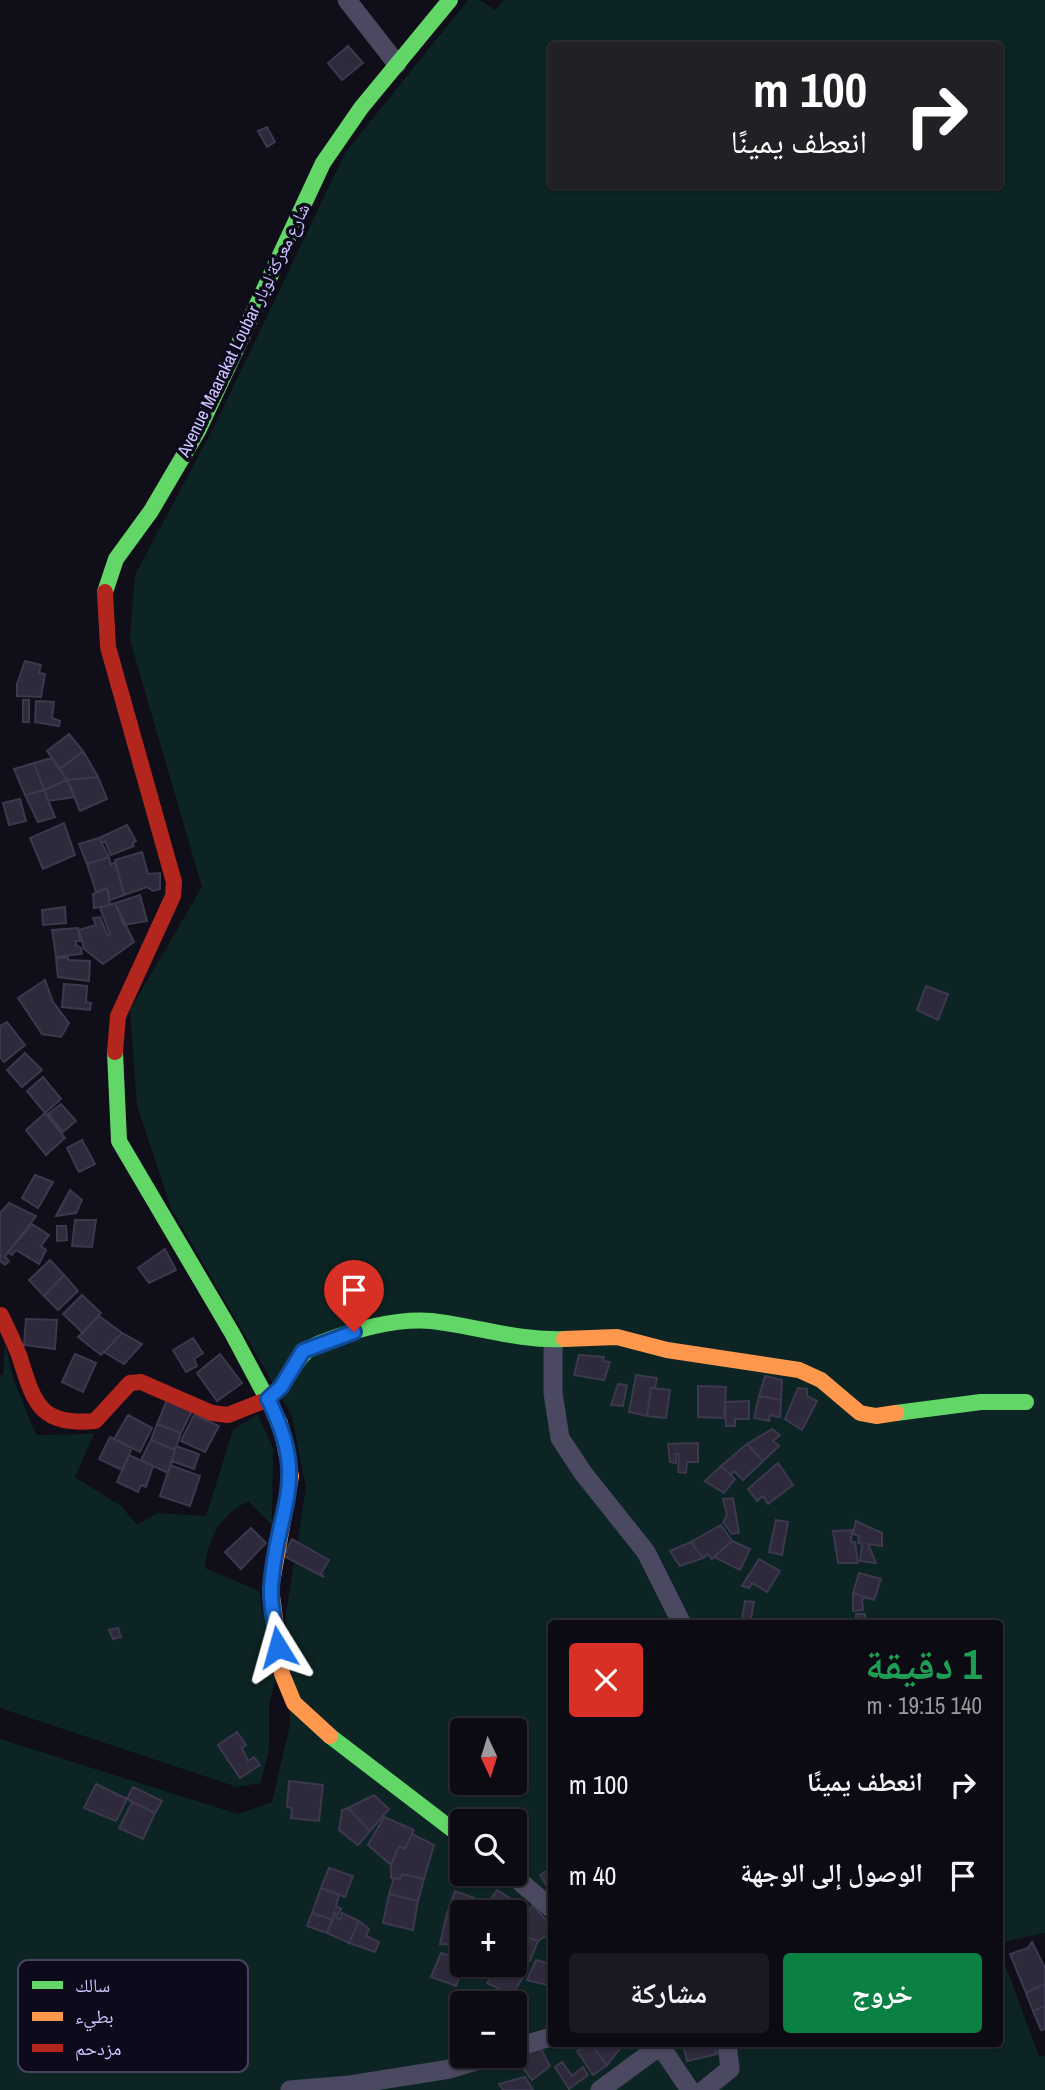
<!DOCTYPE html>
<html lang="ar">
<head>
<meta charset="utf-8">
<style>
	:root { --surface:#0c0a12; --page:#1a1820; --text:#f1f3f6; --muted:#9a9a9f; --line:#2c2b32; --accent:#0b8043 }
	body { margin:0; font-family:"Archivo Narrow","Noto Naskh Arabic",sans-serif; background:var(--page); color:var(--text); direction:rtl; height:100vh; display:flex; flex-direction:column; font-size:26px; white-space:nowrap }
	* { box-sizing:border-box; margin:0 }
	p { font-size:23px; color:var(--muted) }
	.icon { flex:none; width:38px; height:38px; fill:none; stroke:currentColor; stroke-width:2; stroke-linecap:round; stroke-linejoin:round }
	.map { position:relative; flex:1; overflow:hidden; direction:ltr }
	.sheet { position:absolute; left:548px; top:1620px; width:455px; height:427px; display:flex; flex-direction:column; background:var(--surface); border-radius:7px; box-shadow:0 2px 5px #0004,0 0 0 2px var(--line); direction:rtl }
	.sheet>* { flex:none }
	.top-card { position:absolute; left:548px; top:42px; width:455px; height:147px; border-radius:7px; box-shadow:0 2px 5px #0004,0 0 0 2px var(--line); direction:rtl; background:#202124; color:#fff; overflow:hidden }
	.needle { width:46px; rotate:176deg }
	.controls { position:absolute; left:450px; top:1718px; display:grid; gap:14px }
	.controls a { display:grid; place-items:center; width:77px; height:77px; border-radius:7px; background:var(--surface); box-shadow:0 2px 5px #0004,0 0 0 2px var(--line); font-size:35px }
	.pin { position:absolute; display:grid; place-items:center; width:60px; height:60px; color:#fff; margin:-72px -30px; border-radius:50% 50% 50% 0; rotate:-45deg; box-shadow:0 0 7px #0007 }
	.pin .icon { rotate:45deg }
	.me { position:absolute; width:77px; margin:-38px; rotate:352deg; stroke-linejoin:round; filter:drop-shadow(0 0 5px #0008) }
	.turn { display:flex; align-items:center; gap:24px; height:147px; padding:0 21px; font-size:32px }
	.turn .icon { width:91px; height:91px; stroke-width:2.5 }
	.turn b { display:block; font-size:49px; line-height:60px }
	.round { display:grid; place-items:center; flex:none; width:74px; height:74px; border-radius:7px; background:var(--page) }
	.head { display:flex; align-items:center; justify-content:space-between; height:119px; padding:0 21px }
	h1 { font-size:42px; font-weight:700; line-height:52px; color:#1e9e55 }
	.primary-button { display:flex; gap:14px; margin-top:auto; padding:14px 21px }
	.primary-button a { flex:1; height:80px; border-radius:7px; background:var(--accent); color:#fff; font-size:28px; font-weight:700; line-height:80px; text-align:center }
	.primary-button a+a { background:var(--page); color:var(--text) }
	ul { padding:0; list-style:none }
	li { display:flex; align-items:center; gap:21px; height:91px; padding:0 21px }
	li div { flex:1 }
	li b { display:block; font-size:26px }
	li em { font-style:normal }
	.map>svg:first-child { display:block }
	.green { fill:#0d2424; fill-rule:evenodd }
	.building { fill:#2e2a3c; stroke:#3c384e; stroke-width:2 }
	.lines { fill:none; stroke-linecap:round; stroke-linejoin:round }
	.street { stroke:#4a4961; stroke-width:19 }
	.fast { stroke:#63d668; stroke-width:16 }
	.slow { stroke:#ff974d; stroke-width:16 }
	.jam { stroke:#b3261e; stroke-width:16 }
	.route-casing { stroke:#114b97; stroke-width:18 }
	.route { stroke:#1a73e8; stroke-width:12 }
	.labels { text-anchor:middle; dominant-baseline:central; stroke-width:7; stroke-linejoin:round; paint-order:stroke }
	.street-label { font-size:18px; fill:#cdc5ff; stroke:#0d0a1c }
	.key { fill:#0d0a1c; stroke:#474260; stroke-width:2 }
	.key-label { font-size:19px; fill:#cdc5ff }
</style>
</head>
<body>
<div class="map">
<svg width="1045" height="2090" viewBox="0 0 1045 2090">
	<rect width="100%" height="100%" fill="#100e18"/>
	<path class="green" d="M 468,0 L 480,0 L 495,10 L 504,0 L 1045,0 L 1045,1933 L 999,1943 L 999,1624 L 551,1624 L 551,2044 L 999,2044 L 999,1948 L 1039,2056 L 1045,2056 L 1045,2090 L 0,2090 L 0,1739 L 238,1814 L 272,1802 L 290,1724 L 285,1620 L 306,1488 L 292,1416 L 171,1208 L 137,1106 L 130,1010 L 202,887 L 130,640 L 135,575 L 215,425 L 345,153 ZM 551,46 L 999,46 L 999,186 L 551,186 ZM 462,1731 L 514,1731 L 514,1783 L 462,1783 ZM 462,1822 L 514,1822 L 514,1874 L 462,1874 ZM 462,1913 L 514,1913 L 514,1965 L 462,1965 ZM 462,2004 L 514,2004 L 514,2056 L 462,2056 Z
		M 5,1344 L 14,1381 L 36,1435 L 94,1434 L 75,1477 L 121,1506 L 137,1525 L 157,1513 L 206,1516 L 233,1430 L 257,1414 L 273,1448 L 272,1525 L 248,1501 C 220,1516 208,1537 205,1568 L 259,1591 L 275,1680 L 269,1706 L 269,1749 L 261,1783 L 237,1787 L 0,1708 L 0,1375 L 3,1375 Z"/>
	<path class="building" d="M 348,46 L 363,63 L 342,80 L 328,63 Z
		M 267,127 L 275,142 L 267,147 L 258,131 Z
		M 25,661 L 41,665 L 39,673 L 45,674 L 41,697 L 17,696 L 17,684 Z
		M 23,700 L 29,700 L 29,722 L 23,722 Z
		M 36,701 L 54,702 L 52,718 L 60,721 L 59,726 L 35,722 Z
		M 69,734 L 83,751 L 60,769 L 47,751 Z
		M 83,751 L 98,777 L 67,780 L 60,769 Z
		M 52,758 L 67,780 L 44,790 L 34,763 Z
		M 34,763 L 44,790 L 25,795 L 14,769 Z
		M 98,777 L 107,799 L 80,811 L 67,780 Z
		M 67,780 L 75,797 L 48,801 L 44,790 Z
		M 44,790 L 55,817 L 38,822 L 25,795 Z
		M 20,799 L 26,821 L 9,825 L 3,803 Z
		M 64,823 L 75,855 L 43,869 L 30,838 Z
		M 127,825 L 136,841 L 132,843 L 134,846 L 111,855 L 105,841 L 102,844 L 99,838 Z
		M 99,838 L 109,857 L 87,864 L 79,844 Z
		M 142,852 L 148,874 L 160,873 L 160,889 L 153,891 L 147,887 L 124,895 L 115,860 Z
		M 109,857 L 111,865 L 115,862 L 124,895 L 110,900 L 107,888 L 96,892 L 87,864 Z
		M 107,888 L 110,905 L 94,908 L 93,894 Z
		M 140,895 L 147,921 L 124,925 L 115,903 Z
		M 115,903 L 134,942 L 103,964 L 84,949 L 79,930 L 96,925 L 93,918 L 100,917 L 108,936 L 110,934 L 100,908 Z
		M 65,907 L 66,923 L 43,925 L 42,910 Z
		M 78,928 L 80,941 L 76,941 L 76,945 L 81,948 L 82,954 L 56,957 L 52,930 Z
		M 68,957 L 68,960 L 90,961 L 89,981 L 58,977 L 56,959 Z
		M 45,980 L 53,1002 L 69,1023 L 61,1037 L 42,1034 L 18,998 Z
		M 64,984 L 87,986 L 86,1002 L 91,1003 L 90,1010 L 62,1007 Z
		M 926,986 L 948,994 L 938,1020 L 917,1010 Z
		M 7,1022 L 25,1045 L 4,1062 L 0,1057 L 0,1026 Z
		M 25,1053 L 42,1070 L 22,1087 L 7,1070 Z
		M 43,1077 L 61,1099 L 45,1113 L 27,1091 Z
		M 61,1104 L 76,1121 L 63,1132 L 48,1114 Z
		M 45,1113 L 65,1138 L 46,1155 L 26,1130 Z
		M 82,1140 L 95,1164 L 79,1172 L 67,1148 Z
		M 35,1175 L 53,1182 L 38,1208 L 22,1198 Z
		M 70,1190 L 82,1200 L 76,1213 L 56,1216 Z
		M 9,1203 L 36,1216 L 8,1252 L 5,1257 L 9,1261 L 5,1265 L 0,1261 L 0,1213 Z
		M 75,1220 L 96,1220 L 92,1247 L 72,1246 Z
		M 32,1224 L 49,1235 L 41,1246 L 46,1250 L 39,1264 L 16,1250 L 12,1255 L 8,1252 Z
		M 57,1226 L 66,1226 L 67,1240 L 57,1241 Z
		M 165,1249 L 176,1270 L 149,1283 L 138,1268 Z
		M 50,1260 L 64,1275 L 44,1296 L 29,1280 Z
		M 64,1275 L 78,1291 L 58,1310 L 44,1296 Z
		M 82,1295 L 101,1313 L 83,1333 L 63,1314 Z
		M 99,1316 L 122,1333 L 101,1355 L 78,1337 Z
		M 26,1319 L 57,1320 L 55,1349 L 24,1345 Z
		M 122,1333 L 142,1344 L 124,1364 L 104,1352 Z
		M 193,1338 L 203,1353 L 194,1359 L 197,1366 L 186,1372 L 173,1350 Z
		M 75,1354 L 96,1363 L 83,1392 L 62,1382 Z
		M 220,1354 L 242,1383 L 217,1401 L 197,1373 Z
		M 579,1355 L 604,1357 L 603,1361 L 610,1362 L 604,1380 L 574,1375 Z
		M 636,1375 L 657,1378 L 655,1388 L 651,1388 L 647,1416 L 629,1412 Z
		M 765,1376 L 782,1380 L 781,1400 L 759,1396 Z
		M 618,1384 L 627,1385 L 623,1406 L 611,1405 Z
		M 698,1386 L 726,1387 L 724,1418 L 698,1417 Z
		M 651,1388 L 670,1390 L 666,1418 L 647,1416 Z
		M 798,1388 L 807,1389 L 807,1396 L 817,1401 L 802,1430 L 785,1419 Z
		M 759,1396 L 781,1400 L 780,1417 L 770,1415 L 769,1421 L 754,1418 Z
		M 167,1400 L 193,1409 L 181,1433 L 157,1424 Z
		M 749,1401 L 749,1419 L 735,1419 L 735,1426 L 726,1426 L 725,1402 Z
		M 128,1415 L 152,1428 L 140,1452 L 114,1439 Z
		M 194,1415 L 219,1426 L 205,1452 L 181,1441 Z
		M 157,1424 L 181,1433 L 175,1450 L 151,1440 Z
		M 772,1429 L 780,1435 L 773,1441 L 779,1446 L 763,1461 L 747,1444 Z
		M 110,1437 L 132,1448 L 122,1470 L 99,1459 Z
		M 151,1440 L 175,1450 L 168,1473 L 141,1460 Z
		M 698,1443 L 698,1462 L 687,1462 L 686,1473 L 678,1472 L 679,1454 L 676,1454 L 676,1463 L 670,1462 L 668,1444 Z
		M 747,1444 L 763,1461 L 743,1480 L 734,1471 L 731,1475 L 721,1466 Z
		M 176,1446 L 199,1454 L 194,1469 L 172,1461 Z
		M 129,1455 L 153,1466 L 146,1487 L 141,1485 L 138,1492 L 117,1482 Z
		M 778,1463 L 793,1485 L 768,1504 L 763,1496 L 757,1501 L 748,1489 Z
		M 170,1465 L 200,1476 L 190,1506 L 160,1496 Z
		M 721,1466 L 735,1479 L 724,1493 L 705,1481 Z
		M 733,1498 L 739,1533 L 732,1534 L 723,1522 L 727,1515 L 723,1499 Z
		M 776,1520 L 788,1522 L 782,1555 L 769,1552 Z
		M 856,1521 L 882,1533 L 882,1546 L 868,1544 L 876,1563 L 860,1561 L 862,1544 L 858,1543 L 859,1536 L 853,1534 Z
		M 721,1525 L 732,1541 L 712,1559 L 708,1554 L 703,1558 L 691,1542 Z
		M 251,1528 L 266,1543 L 241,1569 L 225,1552 Z
		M 852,1530 L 851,1542 L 855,1542 L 858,1563 L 838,1563 L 833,1531 Z
		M 292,1539 L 329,1560 L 321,1573 L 324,1577 L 284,1556 Z
		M 732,1541 L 750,1549 L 740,1570 L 714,1557 Z
		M 691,1542 L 703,1558 L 680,1566 L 670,1551 Z
		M 759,1559 L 780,1571 L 767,1592 L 752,1583 L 749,1588 L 742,1586 Z
		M 859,1573 L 881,1579 L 874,1600 L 853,1593 Z
		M 853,1593 L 865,1597 L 862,1600 L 863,1610 L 853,1611 Z
		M 745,1601 L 754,1602 L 750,1624 L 741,1624 Z
		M 856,1614 L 865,1614 L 865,1619 L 875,1624 L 856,1624 Z
		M 118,1628 L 121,1637 L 113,1639 L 109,1630 Z
		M 237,1732 L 246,1745 L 242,1748 L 248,1761 L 254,1757 L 260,1765 L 240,1778 L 218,1745 Z
		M 289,1781 L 323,1785 L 319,1821 L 291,1818 L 292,1808 L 287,1807 Z
		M 96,1784 L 127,1799 L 116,1821 L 84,1808 Z
		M 133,1787 L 162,1801 L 155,1813 L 127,1799 Z
		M 374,1795 L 389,1809 L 370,1831 L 348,1808 Z
		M 132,1802 L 155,1813 L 143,1839 L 119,1828 Z
		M 348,1808 L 370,1831 L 358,1845 L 339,1830 L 342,1810 Z
		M 384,1817 L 414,1830 L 405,1849 L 399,1846 L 391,1865 L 368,1845 Z
		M 412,1834 L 434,1845 L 424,1879 L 402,1874 L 400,1879 L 391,1878 L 391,1865 L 399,1846 L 405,1849 Z
		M 329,1868 L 353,1876 L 345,1897 L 321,1888 Z
		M 551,1868 L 551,1892 L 540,1875 Z
		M 402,1874 L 424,1879 L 418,1901 L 389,1894 L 394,1878 L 400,1879 Z
		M 321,1888 L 339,1895 L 336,1906 L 341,1909 L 338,1915 L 334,1912 L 333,1920 L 312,1913 Z
		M 497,1890 L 513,1900 L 506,1911 L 509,1913 L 489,1913 L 484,1910 Z
		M 455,1891 L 477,1899 L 473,1913 L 462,1913 L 462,1923 L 446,1917 Z
		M 389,1894 L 418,1901 L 413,1930 L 383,1923 Z
		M 533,1905 L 551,1926 L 551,1933 L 538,1941 L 514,1933 Z
		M 312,1913 L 333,1920 L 327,1933 L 307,1926 Z
		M 342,1913 L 359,1921 L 349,1943 L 327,1933 L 334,1915 L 340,1920 Z
		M 446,1917 L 462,1923 L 459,1945 L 440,1944 Z
		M 359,1921 L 369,1929 L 366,1936 L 379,1942 L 375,1952 L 349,1943 Z
		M 514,1933 L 538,1941 L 530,1961 L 514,1955 Z
		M 1032,1942 L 1045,1968 L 1045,1984 L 1026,1993 L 1010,1954 L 1028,1948 Z
		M 441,1953 L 462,1959 L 464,1965 L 456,1986 L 431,1977 Z
		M 536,1960 L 551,1964 L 551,1986 L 527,1980 Z
		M 498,1965 L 509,1965 L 525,1974 L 512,1995 L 487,1983 Z
		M 1045,1984 L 1045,2006 L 1033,2011 L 1026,1993 Z
		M 1045,2006 L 1045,2029 L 1041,2030 L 1033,2011 Z
		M 591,2044 L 607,2065 L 593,2075 L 577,2051 Z
		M 591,2044 L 618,2044 L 621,2047 L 607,2065 Z
		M 683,2044 L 715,2044 L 717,2054 L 687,2061 Z
		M 541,2049 L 550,2066 L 532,2080 L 514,2056 Z
		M 562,2062 L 572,2076 L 583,2067 L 588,2075 L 569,2089 L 555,2067 Z
		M 525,2077 L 533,2090 L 503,2090 L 499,2084 Z"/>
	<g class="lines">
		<path class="street" d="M 347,0 L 397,64
			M 553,1340 L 553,1393 L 560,1438 L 583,1473 L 646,1552 L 682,1624
			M 511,1874 L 551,1908
			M 659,2044 L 690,2090
			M 514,2048 L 551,2037
			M 290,2090 L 350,2085 L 450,2069 L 492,2056
			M 600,2090 L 660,2046
			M 704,2090 L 730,2069 L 727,2044"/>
		<path class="fast" d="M 105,592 L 116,559 L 151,511 L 198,431 L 323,163 L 361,108 L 450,0
			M 115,1052 L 119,1141 L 232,1333 L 280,1423 L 287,1456
			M 261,1402 C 290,1390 291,1354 320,1343 C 354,1330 394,1318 431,1321 C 476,1326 518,1341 564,1339
			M 896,1413 L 981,1402 L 1026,1402
			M 330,1736 L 462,1837"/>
		<path class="slow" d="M 564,1339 L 617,1337 L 667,1350 L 799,1370 L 821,1380 L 860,1413 L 876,1416 L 896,1413
			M 287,1456 L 291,1476 L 271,1588 L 282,1674 L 294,1703 L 330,1736"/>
		<path class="jam" d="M 105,592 L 108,647 L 174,882 L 173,896 L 118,1016 L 115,1052
			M 1,1315 C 7,1328 14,1342 19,1355 C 34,1402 38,1426 95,1421 L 130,1383 L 141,1382 L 212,1413 L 228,1415 L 261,1402"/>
	</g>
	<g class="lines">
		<g class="route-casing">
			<path id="route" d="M 278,1647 C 276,1628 270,1608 271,1588 C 276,1506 311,1484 268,1399 L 281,1387 L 303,1351 L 354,1332"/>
		</g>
		<use href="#route" class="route"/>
	</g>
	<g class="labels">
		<g class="street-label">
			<text transform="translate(243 330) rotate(-64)">Avenue Maarakat Loubar شارع معركة لوبار</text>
		</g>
	</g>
	<rect x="18" y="1960" width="230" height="112" rx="10" class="key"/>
	<rect x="32" y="1981" width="31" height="8" fill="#63d668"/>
	<rect x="32" y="2012" width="31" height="9" fill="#ff974d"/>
	<rect x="32" y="2044" width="31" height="8" fill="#b3261e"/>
	<g class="key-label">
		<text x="75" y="1992">سالك</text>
		<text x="75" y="2023">بطيء</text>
		<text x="75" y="2055">مزدحم</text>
	</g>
</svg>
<div class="controls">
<a><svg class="needle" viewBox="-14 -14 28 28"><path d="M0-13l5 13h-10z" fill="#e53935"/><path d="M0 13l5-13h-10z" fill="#9a9a9f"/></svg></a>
<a><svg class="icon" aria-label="search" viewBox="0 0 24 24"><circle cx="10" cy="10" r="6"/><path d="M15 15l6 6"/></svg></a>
<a>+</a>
<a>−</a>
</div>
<div class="pin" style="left:354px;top:1332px;background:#d93025"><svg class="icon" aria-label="arrive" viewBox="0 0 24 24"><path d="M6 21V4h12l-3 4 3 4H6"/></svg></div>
<svg class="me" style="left:278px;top:1647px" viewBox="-20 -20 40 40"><path d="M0-17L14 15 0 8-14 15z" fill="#1a73e8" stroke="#fff" stroke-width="4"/></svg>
<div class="top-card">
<div class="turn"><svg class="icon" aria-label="right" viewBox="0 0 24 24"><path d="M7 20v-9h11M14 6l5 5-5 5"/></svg><div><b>100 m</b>انعطف يمينًا</div></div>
</div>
<section class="sheet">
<div class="head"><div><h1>1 دقيقة</h1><p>140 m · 19:15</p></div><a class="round" style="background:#d93025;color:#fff"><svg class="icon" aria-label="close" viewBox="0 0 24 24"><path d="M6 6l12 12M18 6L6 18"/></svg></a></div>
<ul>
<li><svg class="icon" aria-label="right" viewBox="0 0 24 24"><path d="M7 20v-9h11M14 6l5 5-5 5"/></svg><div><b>انعطف يمينًا</b></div><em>100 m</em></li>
<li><svg class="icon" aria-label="arrive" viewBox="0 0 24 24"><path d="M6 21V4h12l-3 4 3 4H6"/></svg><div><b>الوصول إلى الوجهة</b></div><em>40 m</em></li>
</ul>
<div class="primary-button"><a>خروج</a><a>مشاركة</a></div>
</section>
</div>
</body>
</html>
